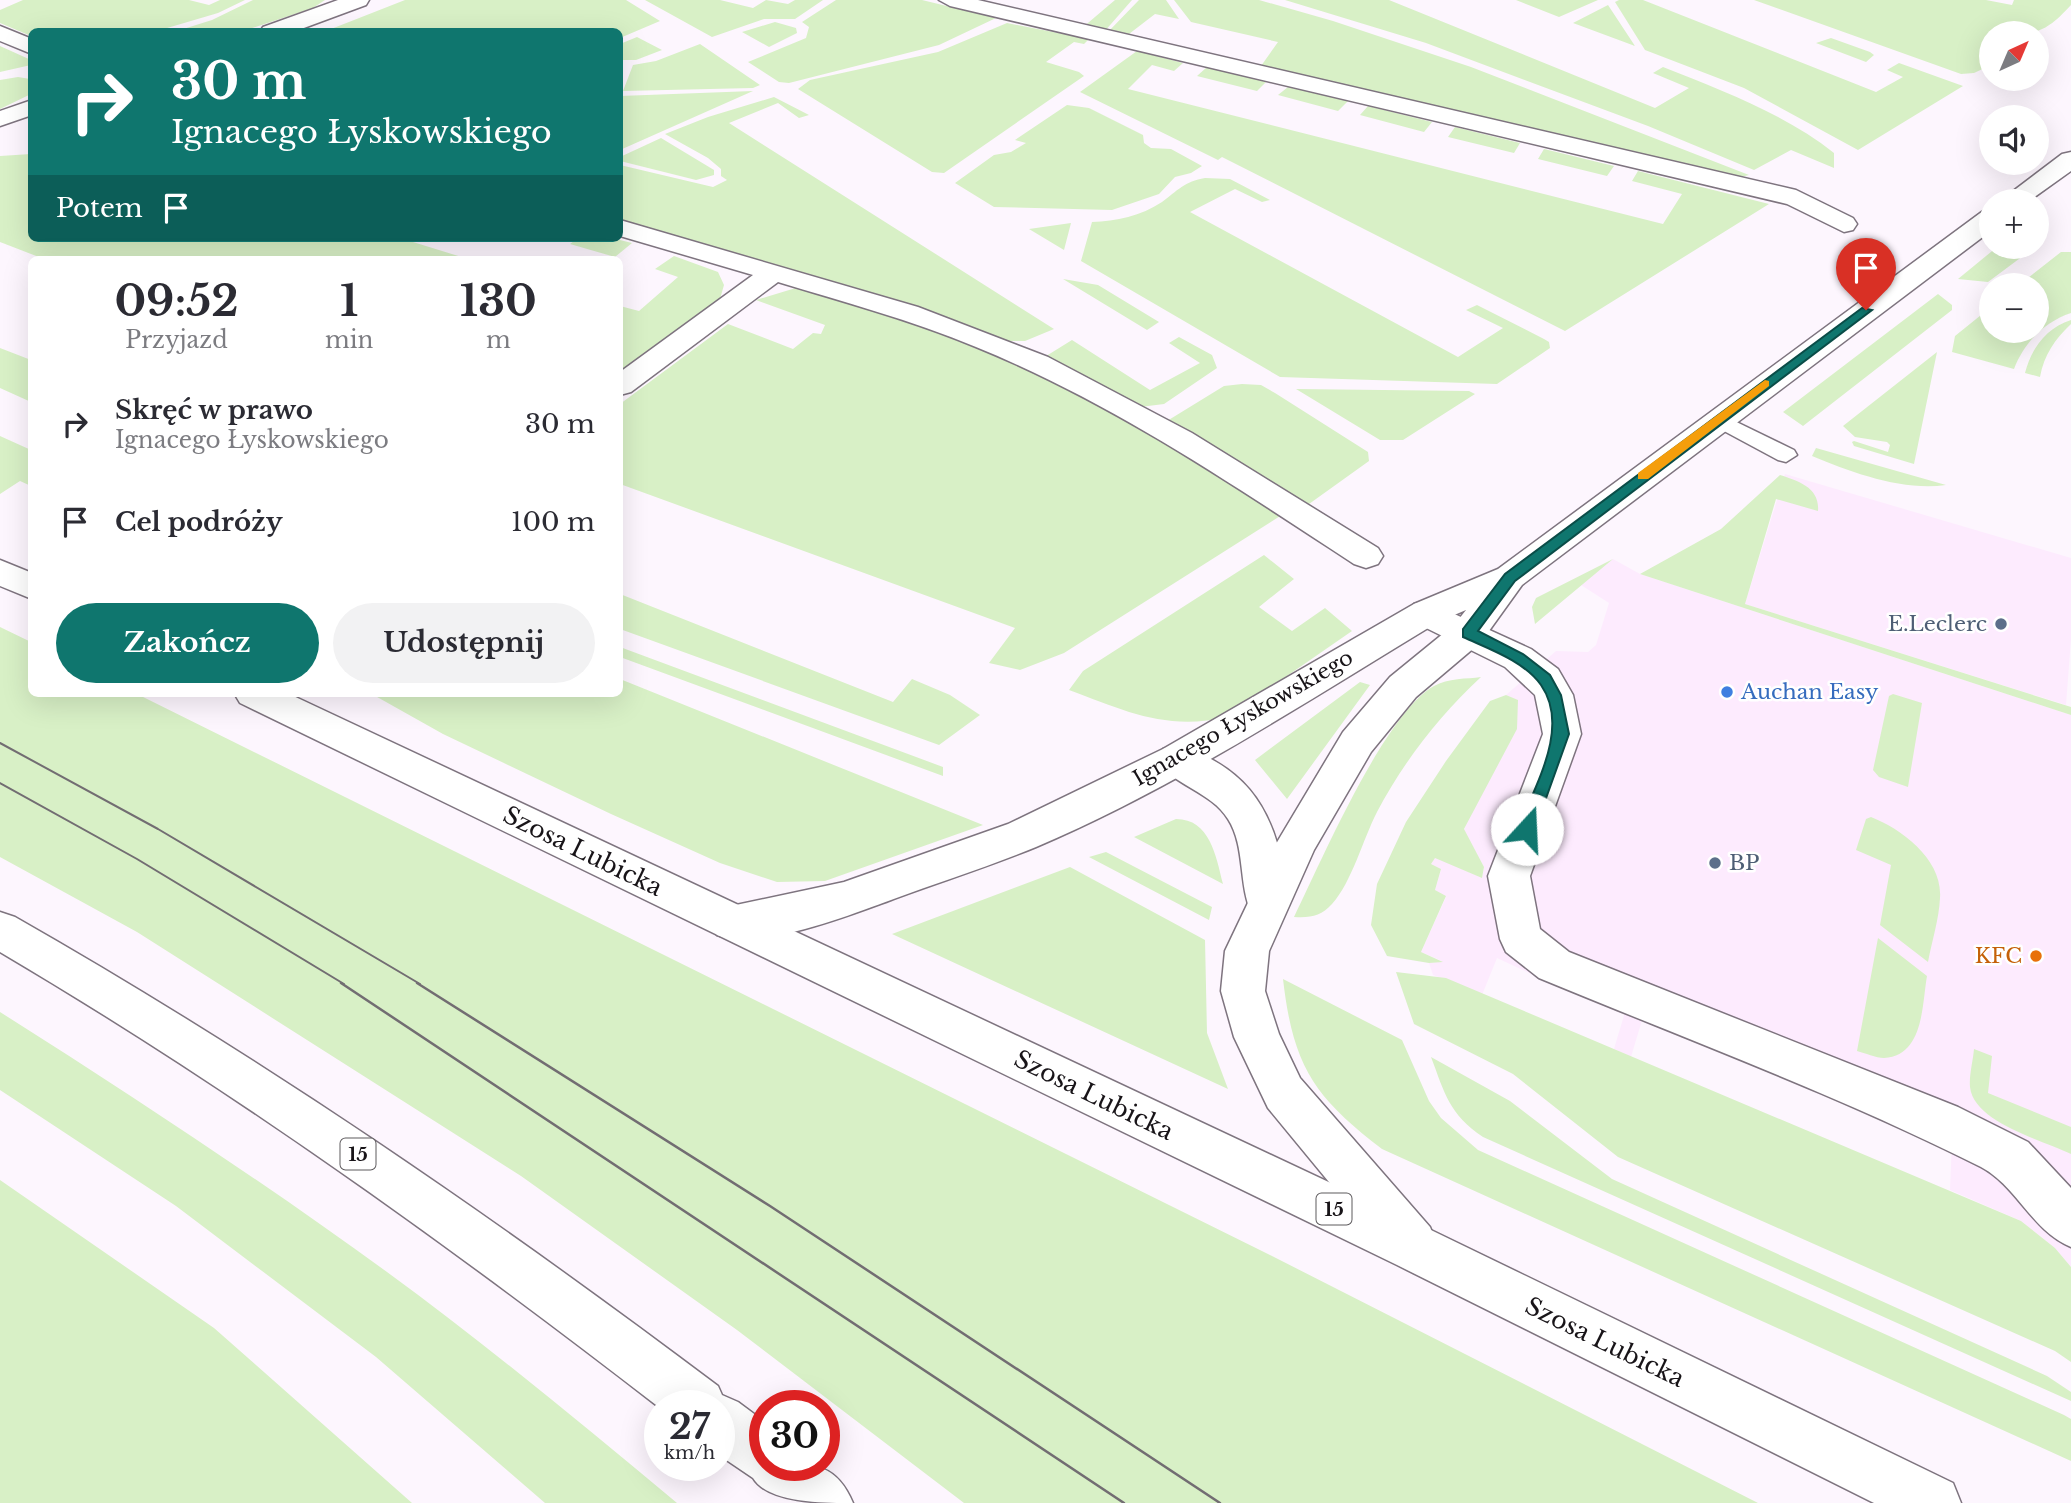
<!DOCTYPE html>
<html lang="pl">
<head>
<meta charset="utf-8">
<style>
	:root { --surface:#fff; --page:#f2f2f3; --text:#2b2b33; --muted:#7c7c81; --accent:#0f766e }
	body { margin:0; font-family:"Libre Baskerville",serif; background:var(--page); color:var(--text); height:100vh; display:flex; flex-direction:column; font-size:26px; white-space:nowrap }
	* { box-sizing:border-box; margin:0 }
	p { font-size:23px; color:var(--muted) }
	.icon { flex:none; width:38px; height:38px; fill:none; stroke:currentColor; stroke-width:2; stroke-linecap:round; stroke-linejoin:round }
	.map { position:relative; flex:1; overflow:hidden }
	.details { position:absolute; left:28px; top:256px; width:595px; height:441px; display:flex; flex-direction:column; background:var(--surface); border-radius:10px; box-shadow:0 7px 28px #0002 }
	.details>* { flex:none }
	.top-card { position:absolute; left:28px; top:28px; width:595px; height:214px; border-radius:10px; box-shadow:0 7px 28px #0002; background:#0f766e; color:#fff; overflow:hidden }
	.needle { width:46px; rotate:44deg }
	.fabs { position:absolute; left:1979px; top:21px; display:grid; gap:14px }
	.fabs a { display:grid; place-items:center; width:70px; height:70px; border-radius:50%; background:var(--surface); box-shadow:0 7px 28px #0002; font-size:35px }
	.speed { position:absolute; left:644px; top:1390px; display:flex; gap:14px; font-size:35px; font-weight:700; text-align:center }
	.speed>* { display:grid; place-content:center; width:91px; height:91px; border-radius:50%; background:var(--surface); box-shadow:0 7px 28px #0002; line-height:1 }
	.speed small { font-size:18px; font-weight:400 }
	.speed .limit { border:10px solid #d22; background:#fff; color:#111 }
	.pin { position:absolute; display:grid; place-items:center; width:60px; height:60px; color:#fff; margin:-72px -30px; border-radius:50% 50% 50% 0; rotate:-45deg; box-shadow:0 0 7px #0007 }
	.pin .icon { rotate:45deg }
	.me { position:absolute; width:77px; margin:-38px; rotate:20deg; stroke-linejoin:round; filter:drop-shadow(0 0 5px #0008) }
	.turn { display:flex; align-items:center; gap:24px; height:147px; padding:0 28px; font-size:32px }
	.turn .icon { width:91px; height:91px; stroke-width:2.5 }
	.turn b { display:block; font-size:49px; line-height:60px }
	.then { display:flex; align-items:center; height:66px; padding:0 28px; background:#0003; gap:14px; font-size:26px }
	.eta { display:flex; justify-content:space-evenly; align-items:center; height:119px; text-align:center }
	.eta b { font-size:42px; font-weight:800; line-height:49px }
	.button { display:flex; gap:14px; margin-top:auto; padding:14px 28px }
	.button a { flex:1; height:80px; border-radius:42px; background:var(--accent); color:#fff; font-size:28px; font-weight:800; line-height:80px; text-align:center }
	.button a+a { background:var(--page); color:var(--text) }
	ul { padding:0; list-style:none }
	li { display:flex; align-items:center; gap:21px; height:98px; padding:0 28px }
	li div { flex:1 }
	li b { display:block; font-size:26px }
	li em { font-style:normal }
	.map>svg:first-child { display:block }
	.built { fill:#fdebfe }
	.green { fill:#d8f0c6 }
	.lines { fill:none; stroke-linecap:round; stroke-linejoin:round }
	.lane-casing { stroke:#7e747f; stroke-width:3 }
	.street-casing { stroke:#7e747f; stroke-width:3 }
	.secondary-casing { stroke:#7e747f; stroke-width:3 }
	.primary-casing { stroke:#7e747f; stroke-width:3 }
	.lane { fill:#fff; fill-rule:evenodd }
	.street { fill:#fff; fill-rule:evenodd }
	.secondary { fill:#fff; fill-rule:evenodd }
	.primary { fill:#fff; fill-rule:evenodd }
	.tram-far1 { stroke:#726d72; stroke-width:2 }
	.tram { stroke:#726d72; stroke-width:2.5 }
	.route { fill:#0f766e; stroke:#0a4d48; stroke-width:2 }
	.slow { fill:#f59e0b }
	.service-dot { fill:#5c6f8a; stroke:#fff; stroke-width:2.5 }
	.shop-dot { fill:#3f7fe0; stroke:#fff; stroke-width:2.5 }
	.food-dot { fill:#e8710a; stroke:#fff; stroke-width:2.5 }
	.labels { text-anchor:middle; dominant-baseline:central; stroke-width:5; stroke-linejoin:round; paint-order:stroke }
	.shield { fill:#fff; stroke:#5d5a5d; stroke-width:2 }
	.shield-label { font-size:19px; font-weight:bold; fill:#181418 }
	.service-label { font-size:21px; fill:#4e5e75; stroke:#fff; text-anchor:end }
	.shop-label { font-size:21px; fill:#366cbe; stroke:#fff; text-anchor:start }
	.street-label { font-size:21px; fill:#181418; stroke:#fff }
	.food-label { font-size:21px; fill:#c56008; stroke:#fff; text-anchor:end }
	.near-street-label { font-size:24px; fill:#181418; stroke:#fff }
</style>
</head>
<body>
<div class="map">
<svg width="2071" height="1503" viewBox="0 0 2071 1503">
	<rect width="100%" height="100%" fill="#fdf6fe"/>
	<path class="built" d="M 1785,474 L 2071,558 L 2071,639 L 2066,705 L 1745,604 Z
		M 1613,559 L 1640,574 L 2071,715 L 2071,1267 L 2055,1248 L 2021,1221 L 1950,1190 L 1952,1140 L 1642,1020 L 1631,1057 L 1614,1049 L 1625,1012 L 1560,982 L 1555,985 L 1497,958 L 1482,995 L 1433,975 L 1429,963 L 1442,961 L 1421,952 L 1446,897 L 1435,890 L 1441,870 L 1431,864 L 1435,857 L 1482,878 L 1484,867 L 1464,830 L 1518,701 L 1506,695 L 1556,651 L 1588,652 L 1596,645 L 1609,603 L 1581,585 Z"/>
	<path class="green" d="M 23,0 L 189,0 L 209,5 L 220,0 L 245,0 L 218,13 L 157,31 L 32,32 L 31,36 L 0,23 L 0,10 Z
		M 253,0 L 325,0 L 313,8 L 243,31 L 177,31 L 212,20 Z
		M 405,0 L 626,0 L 660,21 L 620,38 L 620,32 L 326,31 Z
		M 645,0 L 720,0 L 753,8 L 766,0 L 788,4 L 795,0 L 823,0 L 795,19 L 764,19 L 712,37 Z
		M 836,0 L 922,0 L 996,18 L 939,45 L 789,83 L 779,82 L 748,62 L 806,38 L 809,27 L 802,22 Z
		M 1115,0 L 1132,0 L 1104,32 L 1082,28 Z
		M 1139,0 L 1166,0 L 1179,19 L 1155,14 L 1129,34 L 1107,33 Z
		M 1174,0 L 1259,0 L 1333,21 L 1471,67 L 1749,175 L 1732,179 L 1261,66 L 1278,42 L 1191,22 Z
		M 1285,0 L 1389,0 L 1655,108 L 1689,88 L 1653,73 L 1663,67 C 1721,90 1785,114 1834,153 L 1834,168 L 1791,150 L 1754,170 L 1648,126 L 1426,43 Z
		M 1516,0 L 1598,0 L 1559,17 Z
		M 1619,0 L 1643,0 L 1876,92 L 1903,77 L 1887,70 L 1899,63 L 1963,86 L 1858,150 L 1744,88 L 1645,50 L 1615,2 Z
		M 1754,0 L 1986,0 L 2012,5 L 2014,0 L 2071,0 L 2071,5 C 2041,38 2033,33 1992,33 L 1991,65 L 1974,73 L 1961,74 Z
		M 1608,5 L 1635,46 L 1573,23 Z
		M 775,22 L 796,28 L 797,33 L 769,47 L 742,32 Z
		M 1007,23 L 1089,39 L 1084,44 L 1074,42 L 1046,62 L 1079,72 L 1084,76 L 944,173 L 932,172 L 798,89 L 810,80 L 938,52 Z
		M 637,37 L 662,50 L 636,60 L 620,60 L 620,44 Z
		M 1831,38 L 1870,52 L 1874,55 L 1866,62 L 1816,43 Z
		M 700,44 L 760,85 L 753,88 L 623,91 L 633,65 L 656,61 Z
		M 0,46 L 31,60 L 31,65 L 0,72 Z
		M 1137,51 L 1183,63 L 1174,71 L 1152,65 L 1128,89 L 1663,224 L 1682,194 L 1632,181 L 1638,171 L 1769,204 L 1565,331 L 1222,157 L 1218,160 L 1080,92 Z
		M 1207,67 L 1266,82 L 1257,91 L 1197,76 Z
		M 18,77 L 30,79 L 31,94 L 0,109 L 0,80 Z
		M 1288,87 L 1348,101 L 1338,111 L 1278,95 Z
		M 753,91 L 620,150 L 620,96 Z
		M 774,97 L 809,115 L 799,118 L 778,103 L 729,123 L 1054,329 L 1025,341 L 1006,341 L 912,307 L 620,221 L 620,165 L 713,187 L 727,180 L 721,176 L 721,169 L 708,158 L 665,134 L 708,117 Z
		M 1067,105 L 1089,108 L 1143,135 L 1144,143 L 1151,148 L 1171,149 L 1202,166 L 1191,173 L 1175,177 L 1159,194 L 1112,210 L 994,207 L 955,183 L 994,155 L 1011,152 L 1026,143 L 1015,140 Z
		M 1368,106 L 1432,122 L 1424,132 L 1360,115 Z
		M 1455,127 L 1520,143 L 1514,153 L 1448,137 Z
		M 661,138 L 714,170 L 714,175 L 696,180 L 620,161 L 620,157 Z
		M 1544,149 L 1614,166 L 1607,176 L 1538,159 Z
		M 31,154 L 32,238 L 400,238 L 468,259 L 44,259 L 0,242 L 0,156 Z
		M 1205,178 L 1230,179 L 1270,200 L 1262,202 L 1235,189 L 1190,212 L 1458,357 L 1503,328 L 1466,310 L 1477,305 L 1544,339 L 1549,342 L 1550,348 L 1497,384 L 1280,377 L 1081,261 L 1092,222 C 1116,221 1141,216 1162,202 C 1177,191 1185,181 1205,178 Z
		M 1071,223 L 1064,250 L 1029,229 Z
		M 578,238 L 612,238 L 632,243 L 615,257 L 570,244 Z
		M 1997,247 L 2035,247 L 1988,282 L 1958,279 Z
		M 2061,252 L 2071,252 L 2071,313 C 2044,322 2024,343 2014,369 L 1952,352 L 1955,336 L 1991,307 L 1992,331 L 2037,331 L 2037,285 L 2019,285 Z
		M 674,256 L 718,272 L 724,285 L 720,299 L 620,374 L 620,306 L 639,311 L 678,277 L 655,269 Z
		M 1063,279 L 1098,285 L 1159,322 L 1147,330 Z
		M 799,287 L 982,347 L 1180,443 L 1288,511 L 1064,653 L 1020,670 L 989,663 L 1015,628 L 620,484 L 620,404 L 728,324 L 793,349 L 813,333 L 821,334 L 825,325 L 756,300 Z
		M 1938,294 L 1952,305 L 1952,310 L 1803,426 L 1783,412 Z
		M 2071,320 L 2071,324 C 2055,339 2044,355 2040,377 L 2025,373 C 2031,349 2046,328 2071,320 Z
		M 1179,337 L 1212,355 L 1217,368 L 1164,404 L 1140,407 L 1043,358 L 1072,340 L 1150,390 L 1200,363 L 1169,343 Z
		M 0,348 L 31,360 L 31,402 L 0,388 Z
		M 1937,352 L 1914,464 L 1854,446 L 1852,442 L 1854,441 L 1888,452 L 1890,445 L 1887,442 L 1855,437 L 1843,426 Z
		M 1242,384 L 1261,385 L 1275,393 L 1368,452 L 1369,461 L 1309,504 L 1291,498 L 1167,421 L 1224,386 Z
		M 1296,389 L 1469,391 L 1475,394 L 1403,440 L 1380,440 Z
		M 0,436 L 31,450 L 31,486 L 20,481 L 0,494 Z
		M 1816,448 L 1946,485 C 1902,491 1853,473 1812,456 Z
		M 1780,475 C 1799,481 1820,488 1818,511 L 1776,499 L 1745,604 L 2071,707 L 2071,715 L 1640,574 L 1721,529 Z
		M 1264,555 L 1294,579 L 1259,607 L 1292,631 L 1325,608 L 1352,631 L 1228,717 C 1165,731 1126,711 1069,690 L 1083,671 Z
		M 1613,559 L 1535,624 L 1532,607 L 1536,598 Z
		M 620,594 L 893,702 L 912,679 L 950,695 L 980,715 L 939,745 L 620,629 Z
		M 0,627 L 31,642 L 32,693 L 135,693 L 1274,1257 L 1758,1503 L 964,1503 L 737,1330 L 521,1176 L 137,932 L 0,857 Z
		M 620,647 L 943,767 L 943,776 L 620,657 Z
		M 1481,677 C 1439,716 1404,761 1377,812 C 1363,839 1352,882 1332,904 C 1321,916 1311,918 1294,917 C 1321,862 1384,714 1434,686 C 1448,678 1467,679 1481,677 Z
		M 620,679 L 983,825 L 825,881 L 777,882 L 720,863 L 611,814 L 443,734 L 370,693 L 620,693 Z
		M 1360,682 L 1370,685 L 1287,799 L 1255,760 Z
		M 1893,694 L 1922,703 L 1908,787 L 1879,777 L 1873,770 L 1889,696 Z
		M 1506,695 L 1518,700 L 1517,729 L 1464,829 L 1484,867 L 1482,878 L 1435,858 L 1431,864 L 1441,869 L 1435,890 L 1446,896 L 1421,952 L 1443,962 L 1429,963 L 1387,956 L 1371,925 L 1377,884 L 1406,822 L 1446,761 L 1490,701 Z
		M 1871,817 C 1902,829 1943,860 1940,898 C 1939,919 1932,941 1928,962 L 1880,925 L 1891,865 L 1856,850 L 1866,819 Z
		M 1176,819 C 1210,819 1216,856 1223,884 L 1134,837 Z
		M 1106,852 L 1212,907 L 1209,920 L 1089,857 Z
		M 1070,867 L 1205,940 L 1207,1033 L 1228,1089 L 892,934 Z
		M 1878,938 L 1927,976 C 1922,1004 1924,1056 1884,1058 C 1876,1058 1865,1053 1857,1051 Z
		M 1396,972 L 1446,978 L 2021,1221 L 2055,1248 L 2071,1267 L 2071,1362 L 2055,1351 L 1618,1157 L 1513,1074 L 1414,1024 Z
		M 1283,979 L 1402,1040 L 1429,1101 L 1441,1118 L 1478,1150 L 2064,1415 L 2071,1419 L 2071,1461 L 1382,1149 C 1314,1097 1293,1066 1283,979 Z
		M 0,1012 C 131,1095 262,1181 387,1272 C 487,1345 582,1424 677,1503 L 545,1503 L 376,1357 L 176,1206 L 0,1090 Z
		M 1974,1049 L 1992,1056 L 1988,1093 L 2071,1127 L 2071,1154 C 2043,1140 1974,1123 1970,1087 C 1969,1075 1973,1061 1974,1049 Z
		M 1431,1057 L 1510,1101 L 1612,1179 L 2047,1376 L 2071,1392 L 2071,1401 L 1483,1137 C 1449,1114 1445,1094 1431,1057 Z
		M 0,1180 L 214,1328 L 412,1503 L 0,1503 Z"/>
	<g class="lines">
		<g class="lane-casing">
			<path id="lane" d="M 1718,413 L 1794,450 L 1797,455 L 1786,462 L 1778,460 L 1711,424 L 1707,419 Z"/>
		</g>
		<g class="street-casing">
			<path id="street" d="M 338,0 L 369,0 L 366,5 L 293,32 L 260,32 L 263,27 Z
				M 939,0 L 978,0 L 1796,190 L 1853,218 L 1857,224 L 1853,230 L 1844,232 L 1787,204 L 950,6 Z
				M 0,26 L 32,39 L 32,54 L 0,41 Z
				M 32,100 L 32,115 L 0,126 L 0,111 Z
				M 620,220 L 918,307 L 1048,357 L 1192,433 L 1378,548 L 1383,556 L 1378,564 L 1366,568 L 1354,564 C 1232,484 1111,402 976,347 C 911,320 844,302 778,282 L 631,392 L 620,395 L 620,372 L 753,275 L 620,236 Z
				M 1426,601 L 1531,649 L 1558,669 L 1573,695 L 1581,734 L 1530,876 L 1540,929 L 1569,952 L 1958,1107 L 2028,1142 L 2071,1188 L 2071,1247 C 2032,1231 2017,1186 1981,1167 C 1838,1095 1686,1039 1539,978 L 1506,952 L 1500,939 L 1488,876 L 1543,734 L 1535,695 L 1505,667 L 1414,622 L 1408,613 L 1414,604 Z
				M 1177,745 C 1241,765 1271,803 1283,868 C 1286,885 1290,899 1282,914 L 1267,919 L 1252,914 C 1238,885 1246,847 1228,819 C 1211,791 1171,785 1158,760 L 1163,749 Z"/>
		</g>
		<g class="secondary-casing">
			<path id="secondary" d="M 2071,152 L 2071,171 L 2029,201 L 2000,201 L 2062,154 Z
				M 1992,209 L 1992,230 L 1522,585 L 1481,642 L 1416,697 L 1371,752 L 1314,850 L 1269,951 L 1265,991 L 1279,1034 L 1300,1078 L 1430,1227 L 1437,1244 L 1430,1261 L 1412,1269 L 1394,1261 L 1268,1108 L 1234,1037 L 1221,991 L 1225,951 L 1276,844 L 1343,732 L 1390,677 L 1455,624 L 1466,610 L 1438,622 C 1307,701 1177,787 1036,847 C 988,867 939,882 891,900 C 847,916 762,950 717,935 L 711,922 L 717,909 L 844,882 L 1008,824 L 1163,749 L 1414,604 L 1498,569 L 1983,211 Z"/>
		</g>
		<g class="primary-casing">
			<path id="primary" d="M 0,560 L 32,573 L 32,599 L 0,586 Z
				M 234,693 L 287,693 L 1433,1231 L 1953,1483 L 1961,1503 L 1874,1503 L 1397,1265 L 240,703 Z
				M 0,912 L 15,917 C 261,1057 492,1216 718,1386 L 722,1395 L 738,1402 L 765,1422 L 765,1465 C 807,1465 834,1458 853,1503 C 822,1503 768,1503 753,1478 L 719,1455 L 719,1405 L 660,1405 L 660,1408 C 448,1244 231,1088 0,952 Z"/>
		</g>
		<use href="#lane" class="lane"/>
		<use href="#street" class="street"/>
		<use href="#secondary" class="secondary"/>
		<use href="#primary" class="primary"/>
		<path class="tram-far1" d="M 0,743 L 158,829 L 420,984
			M 0,783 L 137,859 L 344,984"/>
		<path class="tram" d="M 341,983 L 1124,1503
			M 417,983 L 770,1206 L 1220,1503"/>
	</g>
	<path class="route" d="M 1862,308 L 1872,310 L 1515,581 L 1478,631 L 1523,654 L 1550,675 L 1561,695 L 1569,734 L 1535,829 L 1527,835 L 1521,833 L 1518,829 C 1534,787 1571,728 1541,685 C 1524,661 1489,649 1463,637 L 1463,629 L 1505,574 Z"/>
	<path class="slow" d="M 1765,380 L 1769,381 L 1769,386 L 1648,479 L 1638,479 L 1638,473 Z"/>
	<g class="service-dot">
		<circle cx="2001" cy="624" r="7"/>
		<circle cx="1715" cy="863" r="7"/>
	</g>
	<circle class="shop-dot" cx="1727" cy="692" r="7"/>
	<circle class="food-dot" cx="2036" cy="956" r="7"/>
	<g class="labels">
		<g class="shield">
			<rect x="340.5" y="1138.5" width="35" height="31" rx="5"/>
			<rect x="1316.5" y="1193.5" width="35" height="31" rx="5"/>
		</g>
		<g class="shield-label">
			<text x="358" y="1154">15</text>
			<text x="1334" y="1209">15</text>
		</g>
		<g class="service-label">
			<text x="1987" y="624">E.Leclerc</text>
			<text x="1729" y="863" text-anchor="start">BP</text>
		</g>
		<g class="shop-label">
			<text x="1741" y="692">Auchan Easy</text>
		</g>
		<g class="street-label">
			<text transform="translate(1243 718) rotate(-30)">Ignacego Łyskowskiego</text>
		</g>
		<g class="food-label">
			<text x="2022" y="956">KFC</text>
		</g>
		<g class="near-street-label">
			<text transform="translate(583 851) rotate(26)">Szosa Lubicka</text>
			<text transform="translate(1094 1095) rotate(26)">Szosa Lubicka</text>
			<text transform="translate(1605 1342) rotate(26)">Szosa Lubicka</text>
		</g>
	</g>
</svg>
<div class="fabs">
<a><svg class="needle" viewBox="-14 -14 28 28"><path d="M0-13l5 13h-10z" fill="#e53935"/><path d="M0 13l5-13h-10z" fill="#7c7c81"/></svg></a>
<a><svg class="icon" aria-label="sound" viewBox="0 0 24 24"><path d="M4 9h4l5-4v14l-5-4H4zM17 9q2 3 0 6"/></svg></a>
<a>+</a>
<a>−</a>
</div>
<div class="speed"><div>27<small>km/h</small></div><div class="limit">30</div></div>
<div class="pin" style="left:1866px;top:310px;background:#d93025"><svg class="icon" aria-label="arrive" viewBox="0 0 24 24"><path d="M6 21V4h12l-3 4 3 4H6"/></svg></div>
<svg class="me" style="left:1527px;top:829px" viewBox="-20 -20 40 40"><circle r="19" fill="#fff"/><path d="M0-13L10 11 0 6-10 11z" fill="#0f766e"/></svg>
<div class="top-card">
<div class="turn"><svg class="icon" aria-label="right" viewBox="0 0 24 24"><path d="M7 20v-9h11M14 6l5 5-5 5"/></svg><div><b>30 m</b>Ignacego Łyskowskiego</div></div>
<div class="then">Potem<svg class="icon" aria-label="arrive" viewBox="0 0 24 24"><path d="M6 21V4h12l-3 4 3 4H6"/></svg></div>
</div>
<section class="details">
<div class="eta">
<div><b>09:52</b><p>Przyjazd</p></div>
<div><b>1</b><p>min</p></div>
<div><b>130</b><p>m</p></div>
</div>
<ul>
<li><svg class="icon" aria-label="right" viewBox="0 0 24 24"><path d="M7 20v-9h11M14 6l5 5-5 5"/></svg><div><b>Skręć w prawo</b><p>Ignacego Łyskowskiego</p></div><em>30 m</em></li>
<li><svg class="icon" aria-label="arrive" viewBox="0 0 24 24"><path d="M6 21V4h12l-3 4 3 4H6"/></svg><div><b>Cel podróży</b></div><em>100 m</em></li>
</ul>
<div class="button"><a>Zakończ</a><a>Udostępnij</a></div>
</section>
</div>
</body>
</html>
